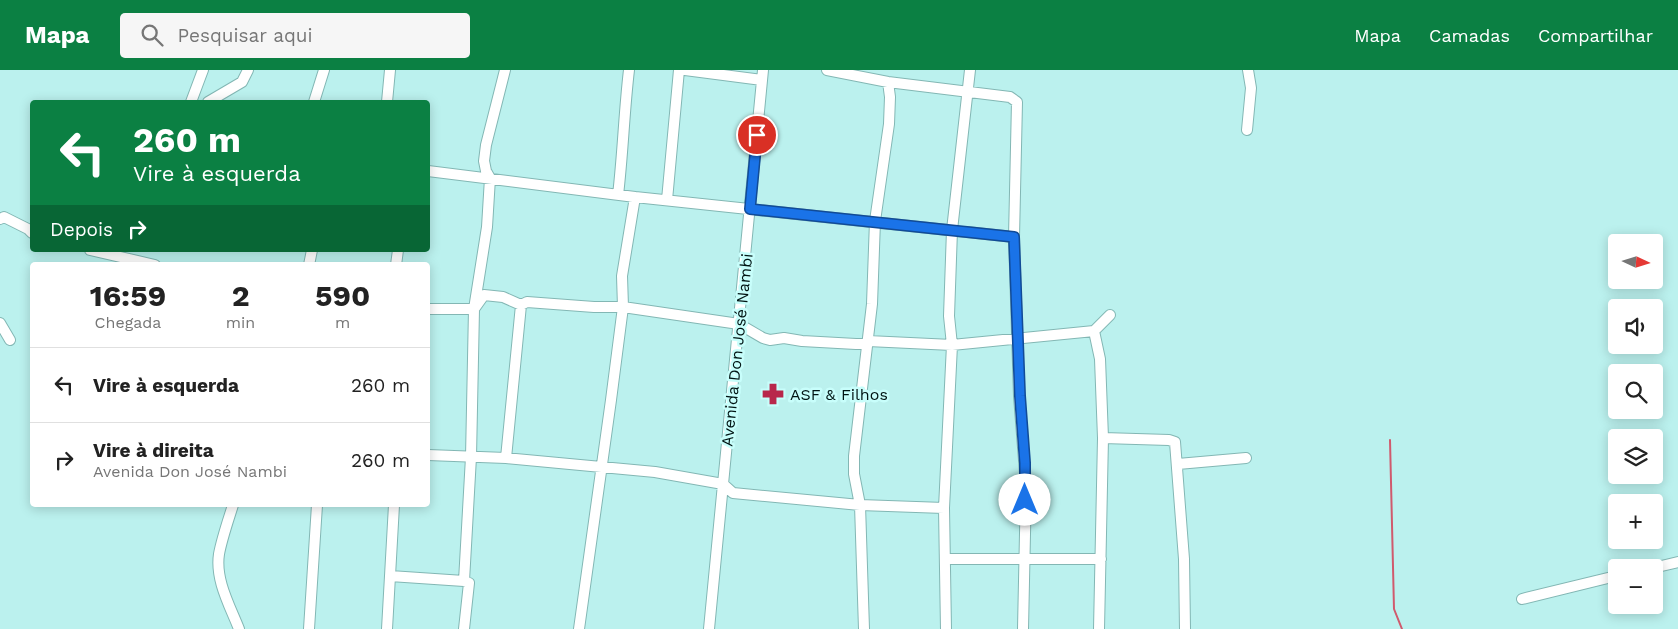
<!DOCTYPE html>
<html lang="pt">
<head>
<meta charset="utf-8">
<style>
	:root { --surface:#fff; --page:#f6f6f6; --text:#222; --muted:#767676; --line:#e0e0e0; --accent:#0b8043 }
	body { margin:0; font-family:"Work Sans",sans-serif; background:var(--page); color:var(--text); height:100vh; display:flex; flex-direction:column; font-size:19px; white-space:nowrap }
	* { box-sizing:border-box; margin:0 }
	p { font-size:16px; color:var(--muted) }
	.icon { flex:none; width:28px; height:28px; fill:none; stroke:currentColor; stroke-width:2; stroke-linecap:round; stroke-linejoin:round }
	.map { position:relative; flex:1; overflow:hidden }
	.sheet { position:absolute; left:30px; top:192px; width:400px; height:245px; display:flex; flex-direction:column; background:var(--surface); border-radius:5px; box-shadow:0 2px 12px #0003 }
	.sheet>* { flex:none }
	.banner { position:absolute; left:30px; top:30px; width:400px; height:152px; border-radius:5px; box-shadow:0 2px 12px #0003; background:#0b8043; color:#fff; overflow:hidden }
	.needle { width:32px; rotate:94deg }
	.controls { position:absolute; left:1608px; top:164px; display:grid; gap:10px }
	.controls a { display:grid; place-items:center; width:55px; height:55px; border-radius:5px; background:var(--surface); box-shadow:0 2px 12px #0003; font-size:25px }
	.pin { position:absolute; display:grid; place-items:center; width:42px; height:42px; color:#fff; margin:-21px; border:2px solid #fff; border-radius:50%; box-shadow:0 1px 5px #0007 }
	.me { position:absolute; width:55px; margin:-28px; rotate:0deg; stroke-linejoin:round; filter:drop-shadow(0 0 4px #0008) }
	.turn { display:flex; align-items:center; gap:18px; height:105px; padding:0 20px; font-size:22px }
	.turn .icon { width:65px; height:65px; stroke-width:2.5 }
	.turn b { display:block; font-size:35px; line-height:42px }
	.then { display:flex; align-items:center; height:48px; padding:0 20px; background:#0003; gap:10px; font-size:19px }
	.eta { display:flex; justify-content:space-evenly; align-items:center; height:85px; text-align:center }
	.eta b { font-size:30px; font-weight:700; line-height:35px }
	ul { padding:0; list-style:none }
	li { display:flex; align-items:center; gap:15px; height:75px; padding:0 20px; border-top:1px solid var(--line) }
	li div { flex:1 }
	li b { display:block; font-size:19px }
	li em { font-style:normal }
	header { display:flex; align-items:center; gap:30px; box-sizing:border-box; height:70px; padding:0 25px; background:var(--accent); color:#fff }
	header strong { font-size:24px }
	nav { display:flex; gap:28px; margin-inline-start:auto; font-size:18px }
	.search { width:350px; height:45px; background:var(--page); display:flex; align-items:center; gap:12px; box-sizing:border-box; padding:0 18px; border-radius:5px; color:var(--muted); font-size:19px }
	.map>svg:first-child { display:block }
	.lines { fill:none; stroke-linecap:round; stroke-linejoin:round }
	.stream { stroke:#d05a6d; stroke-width:2 }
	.minor-casing { stroke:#83b7b4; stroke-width:12 }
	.minor { stroke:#fff; stroke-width:10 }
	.route-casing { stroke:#114b97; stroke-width:12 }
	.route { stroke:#1a73e8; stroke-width:9 }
	.labels { text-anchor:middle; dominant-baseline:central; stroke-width:5; stroke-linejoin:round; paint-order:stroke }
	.street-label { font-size:16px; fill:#011413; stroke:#c8fefb }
	.poi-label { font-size:16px; fill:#011413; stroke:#c8fefb; text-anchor:start }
</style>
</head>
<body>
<header>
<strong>Mapa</strong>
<div class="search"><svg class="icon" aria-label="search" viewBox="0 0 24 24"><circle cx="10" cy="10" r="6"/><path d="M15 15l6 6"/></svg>Pesquisar aqui</div>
<nav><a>Mapa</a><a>Camadas</a><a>Compartilhar</a></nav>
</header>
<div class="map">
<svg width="1678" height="559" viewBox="0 0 1678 559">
	<rect width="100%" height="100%" fill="#bbf1ee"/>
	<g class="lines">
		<path class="stream" d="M 1390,370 L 1394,539 L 1402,559"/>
		<g class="minor-casing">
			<path id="minor" d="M 685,0 L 762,10
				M 827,0 L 888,12 L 1010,27 L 1017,32 L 1014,167 L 1019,326 L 1026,416 L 1023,559
				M 191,32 L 203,0
				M 208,32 L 242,12 L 248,0
				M 314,32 L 324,0
				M 387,32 L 390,0
				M 1247,60 L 1251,18 L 1248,0
				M 428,101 L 635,127 L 1014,167
				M 618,125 C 623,83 624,42 629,0
				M 667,130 L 679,0
				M 0,149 L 4,147 L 28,159 L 32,163
				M 90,180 L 155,195
				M 309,195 L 312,180
				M 396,195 L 398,180
				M 428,239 L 474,239 L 484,225 L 503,227 L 521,235 L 527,232 L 594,237 L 623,237 L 739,254 L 763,268 L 770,270 L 784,268 L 802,271 L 856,274 L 864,274 L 868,271 L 952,275 L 1094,261 L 1110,245
				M 0,253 L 10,270
				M 1094,261 L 1100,289 L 1103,368 L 1099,559
				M 1103,368 L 1169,370 L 1175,372 L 1184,489 L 1185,559
				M 428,385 L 506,388 L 655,402 L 723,414 L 733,423 L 860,435 L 944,438
				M 506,388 L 521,235
				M 1178,394 L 1246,388
				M 233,435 C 228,451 222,468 219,484 C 215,510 230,536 239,559
				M 946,489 L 1101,489
				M 1653,498 L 1678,492
				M 390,506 L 464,511 L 469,513 L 464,559
				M 464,511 L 471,387 L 474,239 L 487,157 L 490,108 L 486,101 L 484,91 L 486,75 L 505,0
				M 1522,529 L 1616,506
				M 309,559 L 317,435
				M 387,559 L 394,435
				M 579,559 L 611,330 L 623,237 L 622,206 L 635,127
				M 709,559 L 763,0
				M 864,559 L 860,435 L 854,404 L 854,386 L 872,234 L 875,151 L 889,54 L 890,27 L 888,12
				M 946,559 L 944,438 L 952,275 L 949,246 L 952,160 L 970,0"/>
		</g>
		<use href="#minor" class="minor"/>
	</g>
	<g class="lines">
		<g class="route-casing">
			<path id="route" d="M 757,65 L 750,139 L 1014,167 L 1020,326 L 1025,393 L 1025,430"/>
		</g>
		<use href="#route" class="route"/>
	</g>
	<defs>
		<g id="pharmacy-bare" transform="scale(1.725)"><path d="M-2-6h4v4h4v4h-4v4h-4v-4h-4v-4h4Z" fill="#b8274b" stroke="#c8fefb" stroke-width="2.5" paint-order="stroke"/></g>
	</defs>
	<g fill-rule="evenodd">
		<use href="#pharmacy-bare" x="773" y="324"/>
	</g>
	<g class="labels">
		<g class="street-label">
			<text transform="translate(737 280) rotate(-84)">Avenida Don José Nambi</text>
		</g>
		<g class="poi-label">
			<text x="790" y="324">ASF &amp; Filhos</text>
		</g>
	</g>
</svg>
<div class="controls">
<a><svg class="needle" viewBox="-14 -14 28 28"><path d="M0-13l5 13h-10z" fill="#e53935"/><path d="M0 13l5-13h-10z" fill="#767676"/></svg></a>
<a><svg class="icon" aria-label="sound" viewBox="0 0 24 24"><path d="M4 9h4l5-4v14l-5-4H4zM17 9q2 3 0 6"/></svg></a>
<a><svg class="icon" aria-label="search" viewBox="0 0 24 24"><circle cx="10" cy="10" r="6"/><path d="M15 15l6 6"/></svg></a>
<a><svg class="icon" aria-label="layers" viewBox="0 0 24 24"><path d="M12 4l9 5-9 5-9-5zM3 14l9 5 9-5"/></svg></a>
<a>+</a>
<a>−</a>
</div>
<div class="pin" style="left:757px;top:65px;background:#d93025"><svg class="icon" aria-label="arrive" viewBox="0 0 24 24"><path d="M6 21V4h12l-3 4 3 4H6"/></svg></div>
<svg class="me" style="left:1025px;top:430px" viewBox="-20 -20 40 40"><circle r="19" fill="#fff"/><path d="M0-13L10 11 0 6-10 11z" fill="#1a73e8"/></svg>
<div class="banner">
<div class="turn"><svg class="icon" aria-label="left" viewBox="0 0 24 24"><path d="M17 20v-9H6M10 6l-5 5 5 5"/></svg><div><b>260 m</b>Vire à esquerda</div></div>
<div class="then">Depois<svg class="icon" aria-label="right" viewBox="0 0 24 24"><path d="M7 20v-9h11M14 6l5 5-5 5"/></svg></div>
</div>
<section class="sheet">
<div class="eta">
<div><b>16:59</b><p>Chegada</p></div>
<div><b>2</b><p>min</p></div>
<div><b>590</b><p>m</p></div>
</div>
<ul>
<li><svg class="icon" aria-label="left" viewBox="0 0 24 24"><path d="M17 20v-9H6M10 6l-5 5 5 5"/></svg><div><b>Vire à esquerda</b></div><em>260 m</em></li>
<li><svg class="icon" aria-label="right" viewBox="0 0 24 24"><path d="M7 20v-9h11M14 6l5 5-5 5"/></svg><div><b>Vire à direita</b><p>Avenida Don José Nambi</p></div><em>260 m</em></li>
</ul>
</section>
</div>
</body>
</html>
